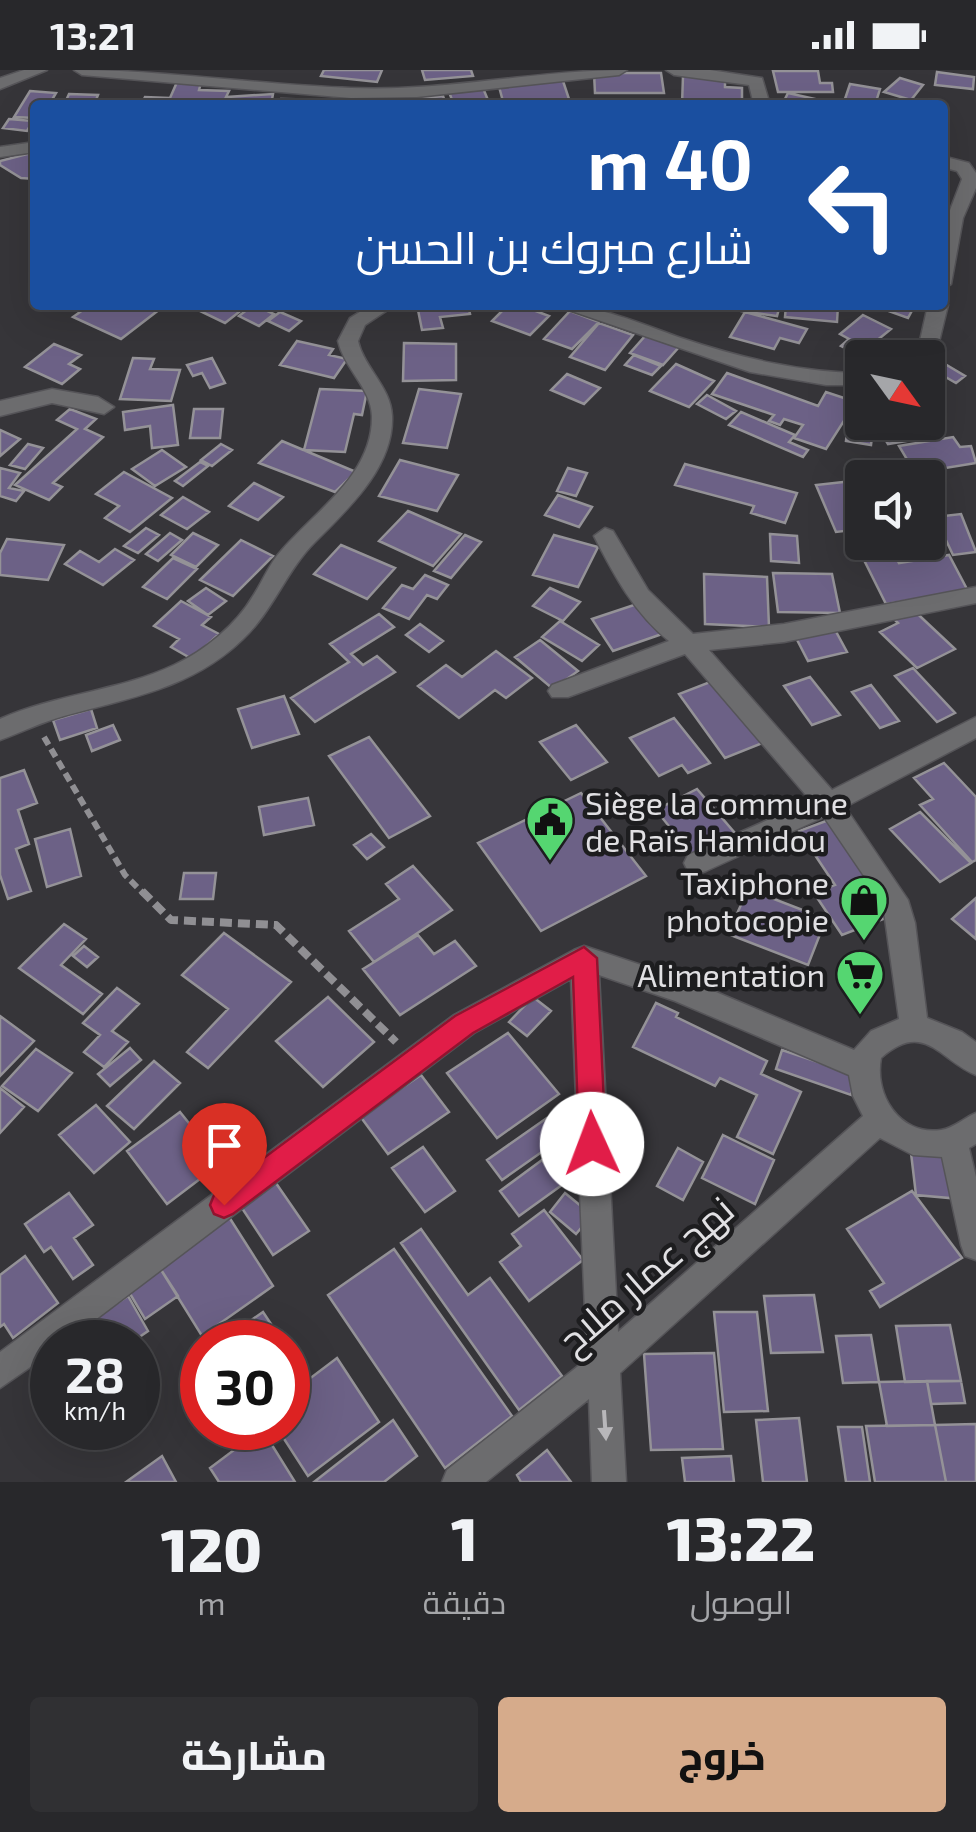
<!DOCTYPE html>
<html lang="ar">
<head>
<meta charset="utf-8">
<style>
	:root { --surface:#28282b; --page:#303033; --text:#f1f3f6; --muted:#a5a6a9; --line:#444447; --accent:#d6ab8b }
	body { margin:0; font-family:"Exo 2",Cairo,sans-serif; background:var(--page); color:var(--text); direction:rtl; height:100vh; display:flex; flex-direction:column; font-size:38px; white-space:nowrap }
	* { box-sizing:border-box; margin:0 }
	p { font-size:32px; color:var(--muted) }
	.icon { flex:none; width:55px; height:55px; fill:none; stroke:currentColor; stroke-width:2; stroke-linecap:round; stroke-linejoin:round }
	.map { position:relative; height:1412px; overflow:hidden; direction:ltr }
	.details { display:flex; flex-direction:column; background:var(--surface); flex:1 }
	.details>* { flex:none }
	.banner { position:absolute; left:30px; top:30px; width:918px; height:210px; border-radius:10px; box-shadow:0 10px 40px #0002,0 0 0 2px var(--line); direction:rtl; background:#1a4fa0; color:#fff; overflow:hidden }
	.needle { width:65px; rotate:123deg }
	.fabs { position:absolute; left:845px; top:270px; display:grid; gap:20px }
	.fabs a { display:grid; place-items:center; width:100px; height:100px; border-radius:10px; background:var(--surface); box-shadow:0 10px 40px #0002,0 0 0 2px var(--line); font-size:50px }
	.speed { position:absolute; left:30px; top:1250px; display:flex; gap:20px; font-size:50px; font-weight:700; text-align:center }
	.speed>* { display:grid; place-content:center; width:130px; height:130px; border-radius:50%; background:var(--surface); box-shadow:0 10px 40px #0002,0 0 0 2px var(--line); line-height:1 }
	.speed small { font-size:25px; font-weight:400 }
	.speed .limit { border:15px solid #d22; background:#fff; color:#111 }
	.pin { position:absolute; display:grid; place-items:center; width:85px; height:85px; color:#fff; margin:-102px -42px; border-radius:50% 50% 50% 0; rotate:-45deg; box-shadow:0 0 10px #0007 }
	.pin .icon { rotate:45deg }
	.me { position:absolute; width:110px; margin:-55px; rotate:358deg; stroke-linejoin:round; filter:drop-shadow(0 0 8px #0008) }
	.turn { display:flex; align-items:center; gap:35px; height:210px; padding:0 30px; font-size:45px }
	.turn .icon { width:130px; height:130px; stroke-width:2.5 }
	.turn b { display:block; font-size:70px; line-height:85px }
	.eta { display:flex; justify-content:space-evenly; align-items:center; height:170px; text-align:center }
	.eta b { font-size:60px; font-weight:800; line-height:70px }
	.action { display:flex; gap:20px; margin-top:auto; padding:20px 30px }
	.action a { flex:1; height:115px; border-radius:10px; background:var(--accent); color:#111; font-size:40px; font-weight:800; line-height:115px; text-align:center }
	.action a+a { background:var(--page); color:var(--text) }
	.status { display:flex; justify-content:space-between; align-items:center; height:70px; padding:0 50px; background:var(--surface); direction:ltr }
	.status svg { height:28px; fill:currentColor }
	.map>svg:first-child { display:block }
	.building { fill:#6c6186; stroke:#949297; stroke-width:2.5 }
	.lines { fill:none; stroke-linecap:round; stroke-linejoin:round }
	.minor-casing { stroke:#555458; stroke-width:3 }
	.path-far1 { stroke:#908f93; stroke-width:6; stroke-dasharray:9 5; stroke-linecap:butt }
	.path { stroke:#908f93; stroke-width:8; stroke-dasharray:12 6; stroke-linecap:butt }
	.minor { fill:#6c6c6e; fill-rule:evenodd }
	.oneway { fill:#b8b7ba }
	.route { fill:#e11d48; stroke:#92132f; stroke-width:2.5 }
	.labels { text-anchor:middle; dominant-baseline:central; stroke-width:9; stroke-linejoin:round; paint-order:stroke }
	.poi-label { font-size:32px; fill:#e1e0e3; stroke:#1d1d1f; text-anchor:end }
	.near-street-label { font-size:38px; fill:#e1e0e3; stroke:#1d1d1f }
</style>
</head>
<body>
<div class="status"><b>13:21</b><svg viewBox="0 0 49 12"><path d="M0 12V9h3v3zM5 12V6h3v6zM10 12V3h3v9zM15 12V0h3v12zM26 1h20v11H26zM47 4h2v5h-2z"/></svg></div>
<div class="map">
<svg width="976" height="1412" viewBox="0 0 976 1412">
	<rect width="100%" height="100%" fill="#363539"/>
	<path class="building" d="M 324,0 L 382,0 L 377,12 L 321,6 Z
		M 422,0 L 471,0 L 473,6 L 425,10 Z
		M 773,1 L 818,1 L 820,13 L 832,13 L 833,22 L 778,22 Z
		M 937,2 L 974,7 L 973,19 L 935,15 Z
		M 594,3 L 661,3 L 664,23 L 595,23 Z
		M 683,6 L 725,8 L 725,17 L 742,18 L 742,35 L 682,35 Z
		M 562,8 L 571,35 L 504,35 L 498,13 Z
		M 900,8 L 923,15 L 911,30 L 884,22 Z
		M 177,12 L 201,13 L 199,20 L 229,21 L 226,27 L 273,24 L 271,35 L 141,35 L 145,27 L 170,28 Z
		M 850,14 L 880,19 L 875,35 L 844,32 Z
		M 483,18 L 490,35 L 454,35 L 449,22 Z
		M 30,21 L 56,23 L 49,35 L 35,35 L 35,48 L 14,47 Z
		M 788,23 L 820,30 L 817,35 L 782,35 Z
		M 69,24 L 98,25 L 94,35 L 64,35 Z
		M 443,26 L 446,35 L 405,35 L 404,30 Z
		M 281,29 L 343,30 L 342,35 L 279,35 Z
		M 588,30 L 635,30 L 635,35 L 588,35 Z
		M 9,49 L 33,51 L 27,61 L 3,58 Z
		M 35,82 L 35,109 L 21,108 L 0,95 L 0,91 Z
		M 90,235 L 150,235 L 160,239 L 121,269 L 73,247 Z
		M 208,235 L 248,235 L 225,253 L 200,241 Z
		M 253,235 L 254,235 L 274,244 L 259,256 L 239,246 Z
		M 417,235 L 468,235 L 470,244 L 440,247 L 443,258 L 422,260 Z
		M 508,235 L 520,235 L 549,246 L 530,265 L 492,251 Z
		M 728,235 L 780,235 L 777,246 L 727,239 Z
		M 786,235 L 838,235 L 837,252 L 785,247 Z
		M 872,235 L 915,235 L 908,248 Z
		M 570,241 L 599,252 L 572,279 L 544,269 Z
		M 280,242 L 301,251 L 289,261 L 268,251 Z
		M 745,242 L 807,259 L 799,273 L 780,268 L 774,279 L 730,267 Z
		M 863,245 L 891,259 L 859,285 L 841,276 L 849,269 L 840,264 Z
		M 599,253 L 633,265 L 605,300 L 570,287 Z
		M 646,265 L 679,277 L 663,295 L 630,283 Z
		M 297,271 L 333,279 L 329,285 L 347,289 L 334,308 L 280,295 Z
		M 404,273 L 456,274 L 456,310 L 403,311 Z
		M 54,274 L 81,285 L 69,294 L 80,299 L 62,314 L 25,297 Z
		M 634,285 L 661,296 L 652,305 L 625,295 Z
		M 133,288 L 154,289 L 150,299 L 180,300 L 171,331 L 120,329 Z
		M 212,288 L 225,313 L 210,318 L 202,303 L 193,306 L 187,295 Z
		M 676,294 L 714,311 L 689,337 L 650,321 Z
		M 945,294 L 965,306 L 956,313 L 935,301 Z
		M 727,303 L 818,336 L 826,322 L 856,332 L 826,379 L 794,368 L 803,355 L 784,349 L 780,355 L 769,351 L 774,345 L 712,324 Z
		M 567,304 L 600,318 L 584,334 L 551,320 Z
		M 320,319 L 367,321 L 362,345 L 354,344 L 345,382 L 304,380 Z
		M 419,319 L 461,324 L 447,378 L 403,373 Z
		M 707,325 L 736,341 L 726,349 L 697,334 Z
		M 173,335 L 178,375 L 152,378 L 150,356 L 125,360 L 123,342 Z
		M 70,339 L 96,349 L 85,359 L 103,367 L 53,413 L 62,417 L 49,430 L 15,415 L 77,359 L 57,350 Z
		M 194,339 L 223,339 L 220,368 L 190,368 Z
		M 741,342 L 795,365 L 789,372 L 808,380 L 803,387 L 729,355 Z
		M 928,343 L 941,365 L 888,374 L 875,352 L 928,352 Z
		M 848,355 L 873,359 L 871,375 L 846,371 Z
		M 0,360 L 20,369 L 0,386 Z
		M 953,367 L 960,377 L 971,376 L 976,393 L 915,403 L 899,376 Z
		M 282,371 L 356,402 L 335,422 L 259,393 Z
		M 28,374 L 43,378 L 25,399 L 10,395 Z
		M 221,374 L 232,380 L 212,396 L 201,390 Z
		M 162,380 L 186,397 L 155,416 L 132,399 Z
		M 400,390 L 458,405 L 437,441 L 379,426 Z
		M 200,392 L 208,396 L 183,416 L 175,411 Z
		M 685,394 L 797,423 L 785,453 L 751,443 L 754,436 L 675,415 Z
		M 0,398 L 20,403 L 9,418 L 24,421 L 16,431 L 0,426 Z
		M 568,398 L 587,403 L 576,426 L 557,421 Z
		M 124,402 L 172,428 L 130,462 L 105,448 L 119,436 L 96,424 Z
		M 862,410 L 862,459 L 836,462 L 816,415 Z
		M 254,413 L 283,427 L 258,450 L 229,436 Z
		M 558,425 L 592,437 L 579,457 L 545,445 Z
		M 183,427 L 209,442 L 187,459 L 161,445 Z
		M 408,441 L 461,464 L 433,496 L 379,471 Z
		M 961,444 L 976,482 L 953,485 L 935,447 Z
		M 928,445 L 940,474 L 903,478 L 901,472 L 928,472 Z
		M 146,458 L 159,465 L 138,483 L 124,476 Z
		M 170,463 L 182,470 L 158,491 L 146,484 Z
		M 193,463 L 218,475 L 196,497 L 171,485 Z
		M 770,464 L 797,466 L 799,493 L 771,491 Z
		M 465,465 L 481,472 L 451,508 L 434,501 Z
		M 554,465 L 598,477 L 578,517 L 533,505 Z
		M 7,469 L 64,475 L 48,510 L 0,505 L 0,483 Z
		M 241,470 L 273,486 L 233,526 L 200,510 Z
		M 341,475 L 395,498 L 367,529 L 314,504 Z
		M 891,478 L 899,493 L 949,485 L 968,521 L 886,534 L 860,482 Z
		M 115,479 L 134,490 L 103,515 L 65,494 L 80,481 L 99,492 Z
		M 173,488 L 197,499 L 167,529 L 143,517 Z
		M 773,503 L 832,504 L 840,543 L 778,542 Z
		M 704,504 L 767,507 L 769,557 L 705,554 Z
		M 425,505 L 448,515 L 437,529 L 427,525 L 409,549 L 383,538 L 402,515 L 413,519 Z
		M 206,518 L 226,531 L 208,545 L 188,531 Z
		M 550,518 L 580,532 L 563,551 L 533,536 Z
		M 181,531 L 211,547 L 202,555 L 219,564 L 192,589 L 171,577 L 179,569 L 154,556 Z
		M 640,533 L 662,564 L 613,581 L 592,549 Z
		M 907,534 L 955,579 L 917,598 L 880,562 L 898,553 L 888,543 Z
		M 379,544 L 394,557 L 351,584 L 363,595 L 377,586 L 395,602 L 315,652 L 291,628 L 349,592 L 330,574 Z
		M 560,551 L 599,575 L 582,591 L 542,567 Z
		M 420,554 L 443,571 L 429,582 L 406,565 Z
		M 833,556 L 847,582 L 808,591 L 794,564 Z
		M 540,570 L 578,601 L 553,619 L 515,587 Z
		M 496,581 L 532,608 L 506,628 L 495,620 L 459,648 L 418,616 L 446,595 L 462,607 Z
		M 913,598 L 955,643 L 937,652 L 895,606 Z
		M 723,607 L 770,670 L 725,688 L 679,624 Z
		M 810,607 L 840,645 L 812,655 L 784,616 Z
		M 871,615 L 899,651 L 880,658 L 852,622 Z
		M 284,626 L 299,664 L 252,678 L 238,639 Z
		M 91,639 L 97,658 L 60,670 L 53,650 Z
		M 674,648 L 710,693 L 688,703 L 682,695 L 659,706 L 630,668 Z
		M 113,655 L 120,670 L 92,681 L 86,665 Z
		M 576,655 L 607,692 L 571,710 L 540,672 Z
		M 369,667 L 430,746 L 389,768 L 329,686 Z
		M 944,693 L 976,727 L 976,790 L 972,792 L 920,735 L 933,729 L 914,708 Z
		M 24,700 L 37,733 L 18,740 L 29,774 L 16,779 L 31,821 L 8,829 L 0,805 L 0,708 Z
		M 697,719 L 734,762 L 692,785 L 656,740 Z
		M 581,723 L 646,806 L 541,861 L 478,773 Z
		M 308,728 L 314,755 L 264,765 L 259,737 Z
		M 920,742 L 971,793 L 940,812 L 890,759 Z
		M 834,748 L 899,843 L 842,865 L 814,823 L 835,815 L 799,761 Z
		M 70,759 L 81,806 L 47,817 L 35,769 Z
		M 371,764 L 384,777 L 367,789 L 354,775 Z
		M 413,796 L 452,840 L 374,892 L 349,861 L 399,829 L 386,814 Z
		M 184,803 L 216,803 L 213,829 L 180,829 Z
		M 748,819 L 826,849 L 808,895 L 728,864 Z
		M 976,828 L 976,869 L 952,849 Z
		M 64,854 L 86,869 L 61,895 L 102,924 L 83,944 L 19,898 Z
		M 224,863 L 291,912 L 208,998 L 187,982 L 228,939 L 182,905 Z
		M 418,865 L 434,884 L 455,871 L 476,896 L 400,945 L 363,899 Z
		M 84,876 L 98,887 L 87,897 L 73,886 Z
		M 117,918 L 139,934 L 112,961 L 128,972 L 104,997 L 84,982 L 100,965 L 83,953 Z
		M 328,927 L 374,972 L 323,1017 L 276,971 Z
		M 533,927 L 551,941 L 527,966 L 509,952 Z
		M 656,933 L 678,943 L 676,947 L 767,991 L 761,1004 L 801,1022 L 773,1084 L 737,1067 L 757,1025 L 720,1008 L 715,1016 L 633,977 Z
		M 0,946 L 34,971 L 0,1006 Z
		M 508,963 L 559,1024 L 497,1068 L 447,1003 Z
		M 130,978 L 141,990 L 110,1016 L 98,1004 Z
		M 36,979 L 72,1003 L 38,1041 L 2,1016 Z
		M 782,980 L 857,1005 L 851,1025 L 776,999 Z
		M 154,991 L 180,1013 L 134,1059 L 107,1036 Z
		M 421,1005 L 449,1042 L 388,1084 L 360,1046 Z
		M 0,1018 L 24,1037 L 0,1063 Z
		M 96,1035 L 130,1072 L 94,1103 L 59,1065 Z
		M 180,1042 L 221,1093 L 167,1134 L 127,1081 Z
		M 547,1048 L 563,1067 L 502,1110 L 487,1090 Z
		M 723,1065 L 774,1090 L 755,1134 L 702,1108 Z
		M 423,1077 L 455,1121 L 425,1142 L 392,1098 Z
		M 678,1078 L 703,1092 L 683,1130 L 657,1116 Z
		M 911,1083 L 956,1086 L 961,1129 L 916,1125 Z
		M 542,1090 L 562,1115 L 519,1146 L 500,1121 Z
		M 269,1103 L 309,1161 L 273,1185 L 234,1126 Z
		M 912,1121 L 962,1188 L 880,1237 L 870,1221 L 884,1213 L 847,1159 Z
		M 69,1123 L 93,1155 L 74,1168 L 93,1195 L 73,1209 L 51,1177 L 44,1182 L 25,1154 Z
		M 565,1123 L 592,1145 L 576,1164 L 550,1142 Z
		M 544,1140 L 583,1190 L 529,1231 L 500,1192 L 521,1176 L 512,1164 Z
		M 229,1147 L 273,1216 L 202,1266 L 158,1195 Z
		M 421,1159 L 468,1225 L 490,1208 L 562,1306 L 519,1340 L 401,1173 Z
		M 394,1179 L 512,1346 L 445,1398 L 328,1225 Z
		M 25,1186 L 58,1233 L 13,1268 L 4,1254 L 0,1257 L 0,1205 Z
		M 158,1195 L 178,1226 L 145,1249 L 126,1217 Z
		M 814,1225 L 823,1282 L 771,1283 L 764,1226 Z
		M 128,1226 L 148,1261 L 132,1272 L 59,1272 Z
		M 263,1242 L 283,1272 L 220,1272 Z
		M 714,1242 L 757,1242 L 768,1341 L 724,1342 Z
		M 950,1255 L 961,1311 L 905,1312 L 896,1256 Z
		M 871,1265 L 879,1312 L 843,1313 L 836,1266 Z
		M 714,1283 L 723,1379 L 651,1380 L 644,1284 Z
		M 337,1288 L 379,1352 L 308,1406 L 277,1358 L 288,1358 L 288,1325 Z
		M 927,1311 L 935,1355 L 887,1356 L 879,1312 Z
		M 927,1311 L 961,1311 L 965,1333 L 931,1334 Z
		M 799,1348 L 807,1412 L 763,1412 L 756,1350 Z
		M 393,1350 L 417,1386 L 384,1412 L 314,1412 Z
		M 976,1354 L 976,1412 L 946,1412 L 935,1355 Z
		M 935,1355 L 946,1412 L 875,1412 L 866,1356 Z
		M 838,1357 L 862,1357 L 870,1412 L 846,1412 Z
		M 262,1359 L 295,1412 L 219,1412 L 210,1398 Z
		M 547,1380 L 571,1412 L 521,1412 L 517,1405 Z
		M 162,1386 L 176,1412 L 126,1412 Z
		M 731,1386 L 734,1412 L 685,1412 L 682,1388 Z"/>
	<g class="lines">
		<g class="minor-casing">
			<path id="minor" d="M 24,0 L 47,0 L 0,19 L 0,8 Z
				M 74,0 C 167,0 258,15 351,18 C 443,22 535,0 627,0 L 619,5 L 417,27 L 351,28 L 82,5 Z
				M 666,0 L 710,0 L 762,8 L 770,35 L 754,35 L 749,15 L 674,5 Z
				M 35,72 L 35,82 L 0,87 L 0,77 Z
				M 942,86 L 969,93 L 976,103 L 976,118 L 963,148 L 951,214 L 942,220 L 942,161 L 962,109 L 957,101 L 942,97 Z
				M 942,230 L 948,235 L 938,276 L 928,289 L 908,288 L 919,275 L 928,235 L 942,235 Z
				M 371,235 L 395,235 L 365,255 L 358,271 C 364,298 391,317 392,346 C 394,397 348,439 315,472 C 286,501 273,541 243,569 C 193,618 129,628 64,646 C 42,652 22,662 0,670 L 0,649 C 56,624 119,621 174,595 C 204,581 236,555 253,526 C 263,511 269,494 281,481 C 315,441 373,405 372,346 C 371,318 344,298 338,271 L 350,248 Z
				M 554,235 C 599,235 639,253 681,268 C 741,288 798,302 862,303 L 862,315 L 826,315 L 750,302 Z
				M 52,319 L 98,327 L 114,337 L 104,344 L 52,333 L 0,346 L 0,331 Z
				M 605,458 L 613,461 L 648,520 L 693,564 L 784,554 L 976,517 L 976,533 L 784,572 L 709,580 L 832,720 L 976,647 L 976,668 L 845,737 L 908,830 L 915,853 L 927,948 L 962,962 L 976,972 L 976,1005 C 940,991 925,949 881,988 C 874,1024 899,1066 941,1060 C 954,1058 964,1048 976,1043 L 976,1074 L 969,1078 L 976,1107 L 976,1190 L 965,1186 L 961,1175 L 942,1087 L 913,1085 L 880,1068 L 620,1303 L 626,1412 L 592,1412 L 589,1329 L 486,1412 L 442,1412 L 447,1400 L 587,1289 L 571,909 L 474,963 L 66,1272 L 52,1272 L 52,1282 L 0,1318 L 0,1282 L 454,945 L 574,880 L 584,876 L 692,912 L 854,980 L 871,961 L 899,949 L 883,834 L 824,747 L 706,801 L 697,804 L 688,801 L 684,793 L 688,785 L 811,731 L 685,584 L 568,627 L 552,627 L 548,621 L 552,615 L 669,571 C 634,543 614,505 594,466 ZM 599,905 L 675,931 L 849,1005 L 853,1026 L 863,1046 L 618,1262 Z"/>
		</g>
		<path class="path-far1" d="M 44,667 L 125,805 L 144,824"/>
		<path class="path" d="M 142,821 L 171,850 L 276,855 L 396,972"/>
		<use href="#minor" class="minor"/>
	</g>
	<defs><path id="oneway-solid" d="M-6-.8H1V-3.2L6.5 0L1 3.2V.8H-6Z" transform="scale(2.5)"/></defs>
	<use class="oneway" href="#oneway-solid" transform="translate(605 1355) rotate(86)"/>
	<path class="route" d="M 584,877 L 597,888 L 606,1074 L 602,1083 L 592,1087 L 583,1083 L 579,1074 L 573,907 L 473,963 L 233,1144 L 224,1148 L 214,1144 L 210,1135 L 214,1125 L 455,946 Z"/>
	<defs>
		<g id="civic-pin" transform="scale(2.5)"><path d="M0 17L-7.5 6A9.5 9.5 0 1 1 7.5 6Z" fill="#55d671" stroke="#1d1d1f"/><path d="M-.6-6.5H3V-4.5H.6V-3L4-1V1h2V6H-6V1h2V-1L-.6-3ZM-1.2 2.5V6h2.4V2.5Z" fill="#111"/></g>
		<g id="shop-pin" transform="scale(2.5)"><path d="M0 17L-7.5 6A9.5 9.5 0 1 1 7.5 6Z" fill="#55d671" stroke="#1d1d1f"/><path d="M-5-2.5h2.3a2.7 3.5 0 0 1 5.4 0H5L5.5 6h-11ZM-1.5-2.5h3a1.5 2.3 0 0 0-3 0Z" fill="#111"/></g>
		<g id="supermarket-pin" transform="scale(2.5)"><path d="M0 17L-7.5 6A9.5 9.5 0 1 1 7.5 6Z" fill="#55d671" stroke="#1d1d1f"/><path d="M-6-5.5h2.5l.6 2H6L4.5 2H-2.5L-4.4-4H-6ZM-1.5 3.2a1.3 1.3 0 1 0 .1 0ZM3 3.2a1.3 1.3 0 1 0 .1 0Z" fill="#111"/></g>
	</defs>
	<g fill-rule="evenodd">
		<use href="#civic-pin" x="550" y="750"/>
		<use href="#shop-pin" x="864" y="830"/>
		<use href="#supermarket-pin" x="860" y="904"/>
	</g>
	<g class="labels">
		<g class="poi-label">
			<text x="585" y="732" text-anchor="start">Siège la commune<tspan x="585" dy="37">de Raïs Hamidou</tspan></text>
			<text x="829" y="812">Taxiphone<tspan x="829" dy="37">photocopie</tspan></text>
			<text x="825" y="904">Alimentation</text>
		</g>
		<g class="near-street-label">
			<text transform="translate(645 1204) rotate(-41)">نهج عمار ملاح</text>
		</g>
	</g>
</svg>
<div class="fabs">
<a><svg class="needle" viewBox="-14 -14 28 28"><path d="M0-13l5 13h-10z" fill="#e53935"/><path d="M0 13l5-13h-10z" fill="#a5a6a9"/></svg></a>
<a><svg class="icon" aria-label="sound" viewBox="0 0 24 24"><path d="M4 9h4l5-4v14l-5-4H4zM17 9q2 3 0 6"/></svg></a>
</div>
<div class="speed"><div>28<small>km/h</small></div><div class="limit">30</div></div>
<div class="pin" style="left:224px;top:1135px;background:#d93025"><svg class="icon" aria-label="arrive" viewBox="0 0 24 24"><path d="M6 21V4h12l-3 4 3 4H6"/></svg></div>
<svg class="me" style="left:592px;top:1074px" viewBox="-20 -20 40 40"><circle r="19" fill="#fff"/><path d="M0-13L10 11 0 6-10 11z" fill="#e11d48"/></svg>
<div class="banner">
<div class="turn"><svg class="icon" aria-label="left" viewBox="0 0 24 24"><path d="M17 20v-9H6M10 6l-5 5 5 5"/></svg><div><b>40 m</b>شارع مبروك بن الحسن</div></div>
</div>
</div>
<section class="details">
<div class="eta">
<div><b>13:22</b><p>الوصول</p></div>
<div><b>1</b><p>دقيقة</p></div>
<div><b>120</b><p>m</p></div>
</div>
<div class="action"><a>خروج</a><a>مشاركة</a></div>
</section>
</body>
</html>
